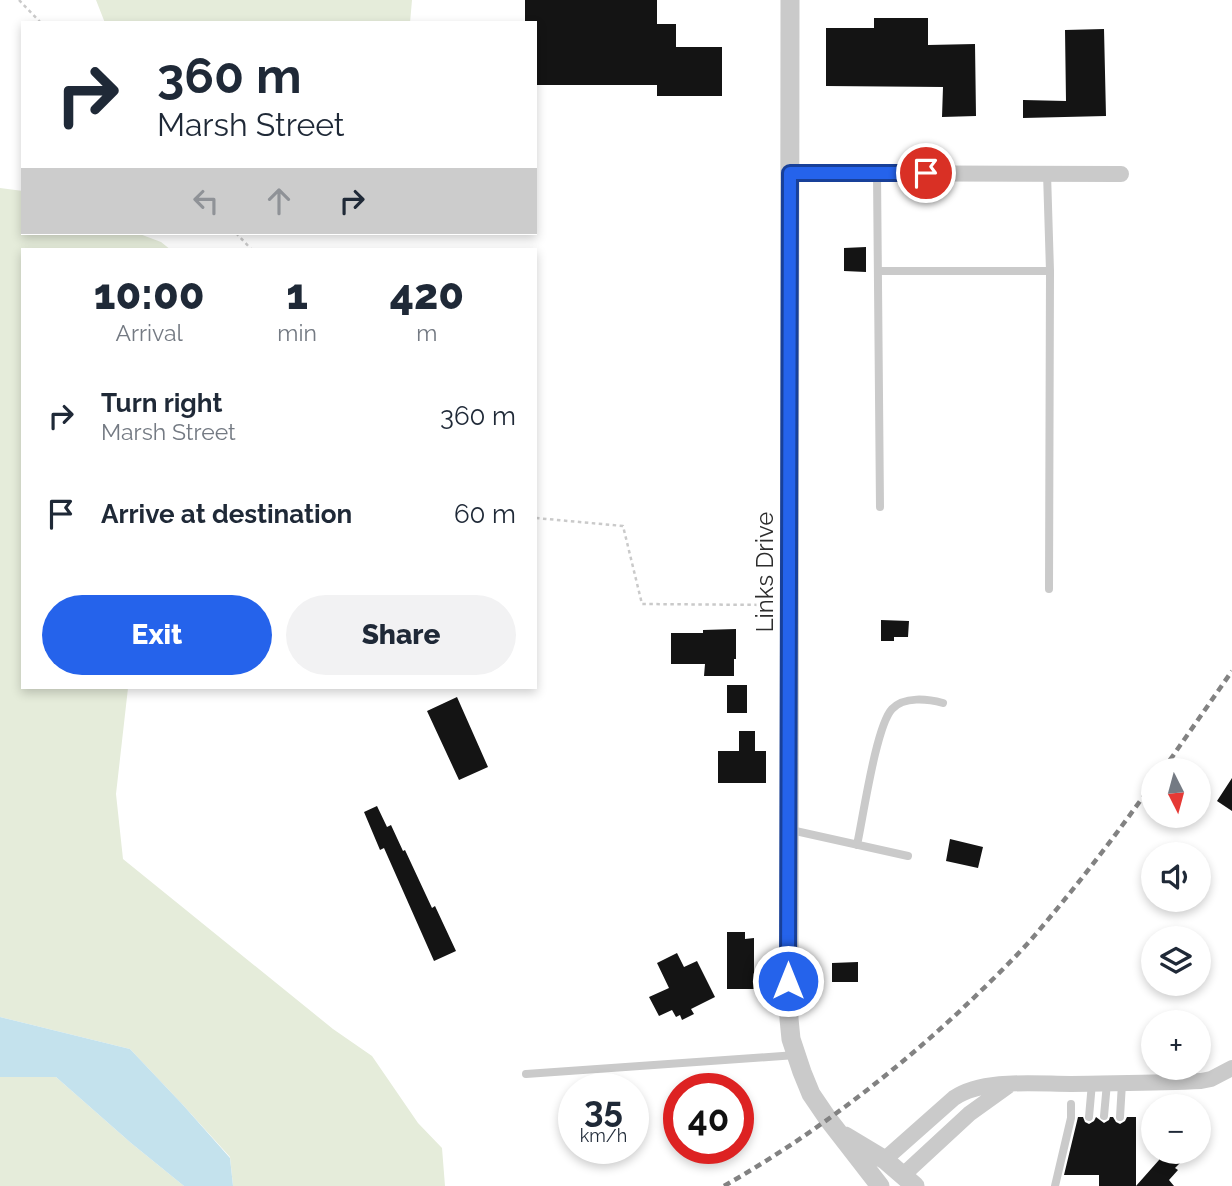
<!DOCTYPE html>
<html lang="en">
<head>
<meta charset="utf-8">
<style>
	:root { --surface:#fff; --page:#f2f2f3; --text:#1f2937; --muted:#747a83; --accent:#2563eb }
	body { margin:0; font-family:Raleway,sans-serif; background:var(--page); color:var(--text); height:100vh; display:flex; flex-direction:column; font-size:26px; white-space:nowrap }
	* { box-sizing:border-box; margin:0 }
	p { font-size:23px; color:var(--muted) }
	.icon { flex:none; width:38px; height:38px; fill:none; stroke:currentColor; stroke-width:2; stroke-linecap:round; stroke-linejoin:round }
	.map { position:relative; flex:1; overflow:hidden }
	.drawer { position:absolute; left:21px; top:248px; width:516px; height:441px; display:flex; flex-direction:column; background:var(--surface); border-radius:0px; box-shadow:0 4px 10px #0003 }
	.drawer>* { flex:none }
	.banner { position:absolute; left:21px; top:21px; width:516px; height:214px; border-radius:0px; box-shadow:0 4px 10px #0003; background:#fff; color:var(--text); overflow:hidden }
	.needle { width:46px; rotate:174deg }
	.buttons { position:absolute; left:1141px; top:758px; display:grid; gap:14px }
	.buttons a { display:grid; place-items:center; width:70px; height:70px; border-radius:50%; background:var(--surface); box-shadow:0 4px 10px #0003; font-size:35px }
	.speed { position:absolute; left:558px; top:1073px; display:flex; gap:14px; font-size:35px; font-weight:700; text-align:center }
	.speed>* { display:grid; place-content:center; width:91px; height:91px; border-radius:50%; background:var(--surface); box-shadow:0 4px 10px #0003; line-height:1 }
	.speed small { font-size:18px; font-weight:400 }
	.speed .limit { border:10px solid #d22; background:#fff; color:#111 }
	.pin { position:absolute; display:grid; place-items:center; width:60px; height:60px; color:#fff; margin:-30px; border:4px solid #fff; border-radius:50%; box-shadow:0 2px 7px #0007 }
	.me { position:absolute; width:77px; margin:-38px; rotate:0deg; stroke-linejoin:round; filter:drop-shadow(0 0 5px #0008) }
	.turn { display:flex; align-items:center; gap:24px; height:147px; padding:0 21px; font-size:32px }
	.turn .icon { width:91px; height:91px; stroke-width:2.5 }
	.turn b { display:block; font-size:49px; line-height:60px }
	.lanes { display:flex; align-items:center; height:66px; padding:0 21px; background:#0003; justify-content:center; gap:35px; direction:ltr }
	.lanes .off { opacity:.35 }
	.eta { display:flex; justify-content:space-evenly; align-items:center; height:119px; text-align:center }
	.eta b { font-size:42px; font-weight:800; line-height:49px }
	.primary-button { display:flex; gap:14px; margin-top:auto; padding:14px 21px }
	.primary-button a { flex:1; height:80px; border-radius:42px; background:var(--accent); color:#fff; font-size:28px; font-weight:800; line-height:80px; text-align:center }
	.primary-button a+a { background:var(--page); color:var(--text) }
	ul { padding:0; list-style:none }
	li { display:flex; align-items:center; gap:21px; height:98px; padding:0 21px }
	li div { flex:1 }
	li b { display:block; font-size:26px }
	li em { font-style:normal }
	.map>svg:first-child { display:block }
	.green { fill:#e5ecda }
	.water { fill:#c4e2ed }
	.building { fill:#141414 }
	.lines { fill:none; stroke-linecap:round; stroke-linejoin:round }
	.path { stroke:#cacaca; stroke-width:2.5; stroke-dasharray:3.5 3.5; stroke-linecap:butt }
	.service { stroke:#cacaca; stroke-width:8 }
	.minor { stroke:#cacaca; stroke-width:16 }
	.tertiary { stroke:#cacaca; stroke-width:19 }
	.rail { stroke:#828282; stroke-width:4.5; stroke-dasharray:7 5; stroke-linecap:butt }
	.route-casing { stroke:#184099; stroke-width:18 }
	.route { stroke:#2563eb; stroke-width:12 }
	.labels { text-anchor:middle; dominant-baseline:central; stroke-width:7; stroke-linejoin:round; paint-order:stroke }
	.street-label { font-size:24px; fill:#2d2d2d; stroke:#fff }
</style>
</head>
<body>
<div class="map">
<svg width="1232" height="1186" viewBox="0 0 1232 1186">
	<rect width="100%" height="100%" fill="#fff"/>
	<path class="green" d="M 96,0 L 412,0 L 410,23 L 105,23 Z
		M 0,188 L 23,191 L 23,233 L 137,233 L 161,242 L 171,250 L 23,250 L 23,688 L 128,688 L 116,794 L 123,859 L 333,1029 L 372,1056 L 418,1123 L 442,1148 L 445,1186 L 233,1186 L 230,1157 L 183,1105 L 130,1049 L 0,1017 Z
		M 0,1077 L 56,1077 L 131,1143 L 184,1186 L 0,1186 Z"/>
	<path class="water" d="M 0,1017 L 130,1049 L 183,1105 L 230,1158 L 233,1186 L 184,1186 L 131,1143 L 56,1077 L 0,1077 Z"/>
	<path class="building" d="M 525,0 L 657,0 L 657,24 L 676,24 L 676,47 L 722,47 L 722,96 L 657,96 L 657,85 L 536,85 L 536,23 L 525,23 Z
		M 874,18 L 928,18 L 928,45 L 975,44 L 976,116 L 942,117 L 943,87 L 826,86 L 826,28 L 874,28 Z
		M 1104,29 L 1106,116 L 1023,118 L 1023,100 L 1066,101 L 1065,30 Z
		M 866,247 L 866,272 L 844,271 L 844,248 Z
		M 881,620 L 909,621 L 908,637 L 894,637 L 894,641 L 881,641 Z
		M 736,629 L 736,659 L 734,659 L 734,676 L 704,676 L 705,664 L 671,664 L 671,633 L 703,633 L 703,630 Z
		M 727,685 L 747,685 L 747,713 L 727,713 Z
		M 457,697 L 488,767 L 459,780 L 427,711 Z
		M 739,731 L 755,731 L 755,751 L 766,751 L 766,783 L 718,783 L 718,751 L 739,751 Z
		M 1232,778 L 1232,811 L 1217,801 Z
		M 377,806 L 387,827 L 391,825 L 403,851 L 405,850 L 432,908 L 435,906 L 456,951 L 434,961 L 384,848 L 380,850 L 364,812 Z
		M 950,839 L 983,847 L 978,868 L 946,861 Z
		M 727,932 L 745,932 L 745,939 L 754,938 L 754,989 L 727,989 Z
		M 677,953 L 684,967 L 697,961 L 715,997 L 691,1009 L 694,1014 L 682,1020 L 680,1015 L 676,1017 L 672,1010 L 659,1016 L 649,997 L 669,988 L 657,963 Z
		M 858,962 L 858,982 L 832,982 L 832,963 Z
		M 1078,1117 L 1083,1117 L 1085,1122 L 1089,1124 L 1094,1121 L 1096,1117 L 1104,1123 L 1109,1120 L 1110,1117 L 1113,1117 L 1116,1122 L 1120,1124 L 1125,1121 L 1127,1117 L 1136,1117 L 1136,1186 L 1099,1186 L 1099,1175 L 1064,1175 Z
		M 1161,1152 L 1191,1152 L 1175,1168 L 1178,1170 L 1169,1180 L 1174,1186 L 1136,1186 L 1159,1160 Z"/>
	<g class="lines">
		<path class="path" d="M 19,0 L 41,23
			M 236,233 L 252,250
			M 536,518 L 623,526 L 642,604 L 771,605"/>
		<path class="service" d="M 877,173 L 880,507
			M 1047,173 L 1050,271 L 1049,589
			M 878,271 L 1050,271
			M 791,830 L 908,856
			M 857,845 C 863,818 876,726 892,709 C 904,696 928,699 943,703
			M 526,1074 L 796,1055
			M 1104,1116 L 1107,1083
			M 1089,1117 L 1092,1083
			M 1120,1117 L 1122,1083
			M 1055,1186 L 1071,1118 L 1071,1104"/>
		<path class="minor" d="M 790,173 L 1121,174
			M 884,1160 L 954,1098 C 984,1078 1036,1084 1071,1084 C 1114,1083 1158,1083 1201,1081 L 1211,1079 L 1232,1068
			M 903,1175 L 969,1114 L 1008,1086"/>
		<path class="tertiary" d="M 790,0 L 789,1019 L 791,1039 L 802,1072 L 811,1094 L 828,1119 L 880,1186
			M 845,1136 L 885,1160 L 915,1186"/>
		<path class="rail" d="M 1163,770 L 1232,671
			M 724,1186 C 810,1137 889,1077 962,1009 C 984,988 1008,965 1029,942 C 1073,891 1114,838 1153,783"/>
	</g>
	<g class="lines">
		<g class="route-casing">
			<path id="route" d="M 788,981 L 790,173 L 926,173"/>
		</g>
		<use href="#route" class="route"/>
	</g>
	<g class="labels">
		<g class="street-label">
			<text transform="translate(764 572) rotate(-90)">Links Drive</text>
		</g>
	</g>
</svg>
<div class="buttons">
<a><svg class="needle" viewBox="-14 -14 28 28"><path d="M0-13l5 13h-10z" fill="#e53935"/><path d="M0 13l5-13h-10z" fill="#747a83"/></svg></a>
<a><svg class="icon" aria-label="sound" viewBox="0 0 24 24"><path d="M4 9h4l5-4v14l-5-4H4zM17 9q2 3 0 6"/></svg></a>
<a><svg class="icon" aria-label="layers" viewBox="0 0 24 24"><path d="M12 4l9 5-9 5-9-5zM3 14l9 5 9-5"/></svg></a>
<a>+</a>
<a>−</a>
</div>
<div class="speed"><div>35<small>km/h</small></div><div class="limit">40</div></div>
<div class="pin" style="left:926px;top:173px;background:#d93025"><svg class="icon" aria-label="arrive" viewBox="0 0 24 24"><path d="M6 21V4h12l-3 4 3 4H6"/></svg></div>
<svg class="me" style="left:788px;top:981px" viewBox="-20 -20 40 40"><circle r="17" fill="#2563eb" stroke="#fff" stroke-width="3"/><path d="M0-11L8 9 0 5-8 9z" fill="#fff"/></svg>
<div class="banner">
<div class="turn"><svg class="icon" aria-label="right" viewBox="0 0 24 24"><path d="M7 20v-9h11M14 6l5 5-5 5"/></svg><div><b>360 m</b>Marsh Street</div></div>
<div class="lanes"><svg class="icon off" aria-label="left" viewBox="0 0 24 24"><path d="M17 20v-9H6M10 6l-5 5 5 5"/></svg><svg class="icon off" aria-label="ahead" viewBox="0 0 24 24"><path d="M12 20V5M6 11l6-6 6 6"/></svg><svg class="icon" aria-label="right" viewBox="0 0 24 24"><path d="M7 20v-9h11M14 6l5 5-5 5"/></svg></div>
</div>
<section class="drawer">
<div class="eta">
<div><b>10:00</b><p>Arrival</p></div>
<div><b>1</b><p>min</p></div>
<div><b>420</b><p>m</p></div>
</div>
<ul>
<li><svg class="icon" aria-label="right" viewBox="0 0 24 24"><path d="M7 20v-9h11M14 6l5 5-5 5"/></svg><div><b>Turn right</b><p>Marsh Street</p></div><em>360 m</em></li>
<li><svg class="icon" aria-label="arrive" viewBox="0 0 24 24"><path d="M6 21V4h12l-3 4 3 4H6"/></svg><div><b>Arrive at destination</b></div><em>60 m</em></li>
</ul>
<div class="primary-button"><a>Exit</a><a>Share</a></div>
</section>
</div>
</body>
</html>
